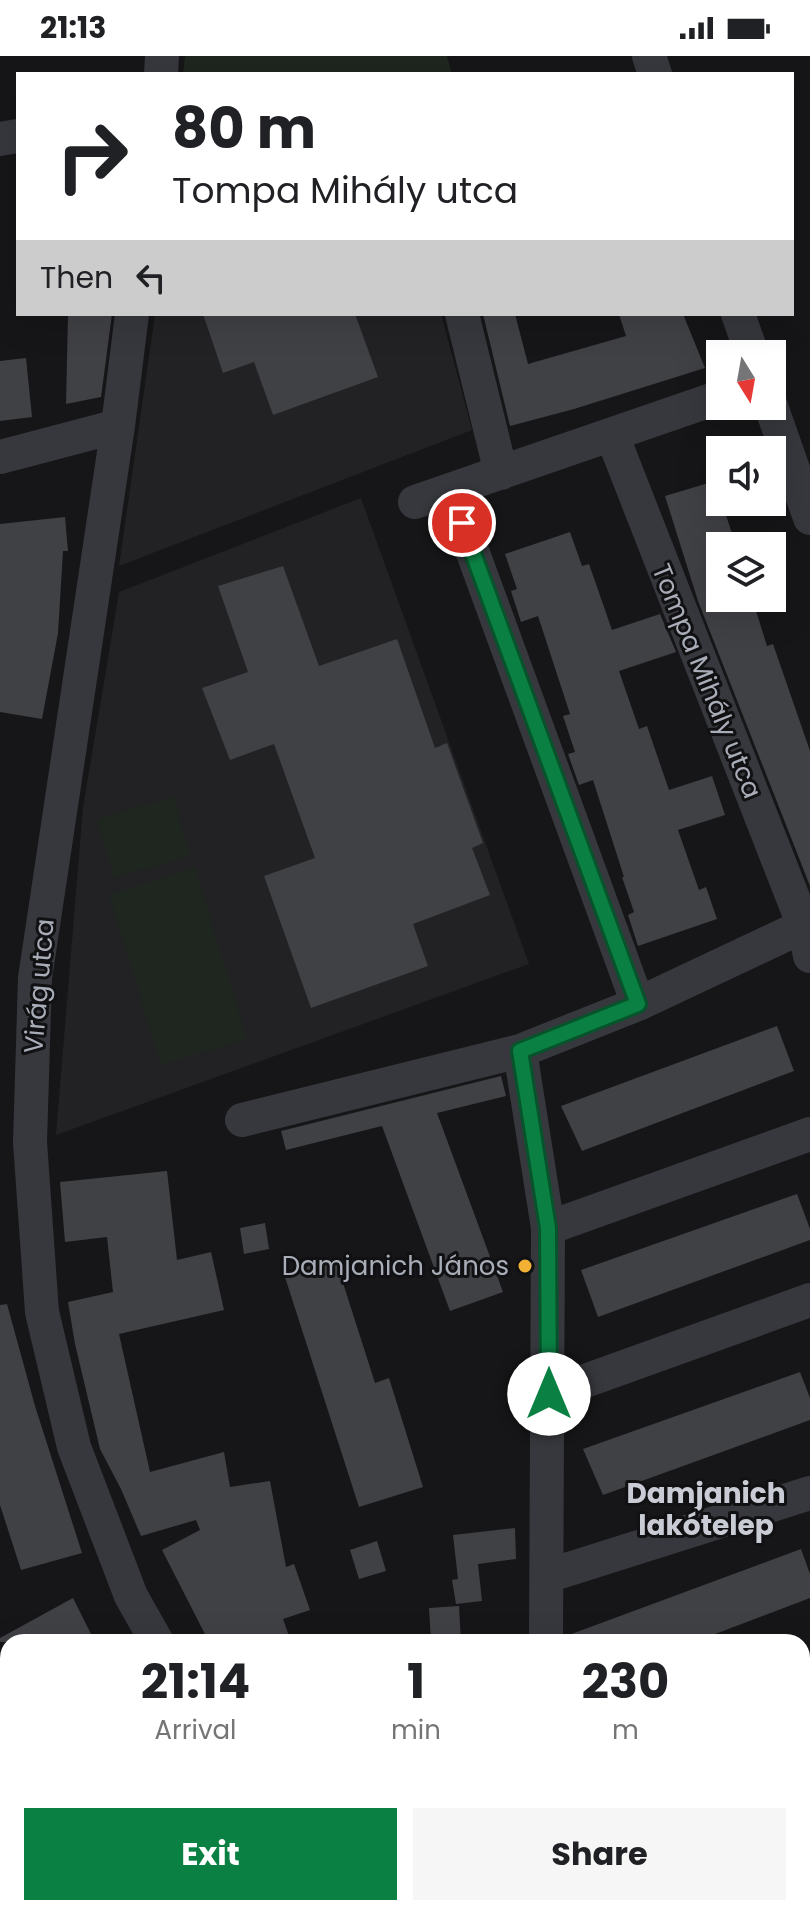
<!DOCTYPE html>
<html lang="en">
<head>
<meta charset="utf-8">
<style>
	:root { --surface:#fff; --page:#f6f6f6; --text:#202124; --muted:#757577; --accent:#0b8043 }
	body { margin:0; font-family:Poppins,sans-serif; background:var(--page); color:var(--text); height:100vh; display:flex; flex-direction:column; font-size:30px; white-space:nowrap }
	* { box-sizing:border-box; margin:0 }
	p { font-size:26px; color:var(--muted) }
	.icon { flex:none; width:44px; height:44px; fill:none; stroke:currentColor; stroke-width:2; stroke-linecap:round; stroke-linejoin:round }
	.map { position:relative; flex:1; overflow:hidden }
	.side { position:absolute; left:0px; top:1578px; width:810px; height:282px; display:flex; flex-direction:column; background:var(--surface); border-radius:24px 24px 0 0; box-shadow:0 8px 32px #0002 }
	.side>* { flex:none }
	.top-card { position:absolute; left:16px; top:16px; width:778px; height:244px; border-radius:0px; box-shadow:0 8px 32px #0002; background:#fff; color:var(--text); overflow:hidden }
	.needle { width:52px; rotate:169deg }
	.controls { position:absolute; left:706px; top:284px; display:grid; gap:16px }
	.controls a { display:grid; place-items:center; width:80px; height:80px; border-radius:0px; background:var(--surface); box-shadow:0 8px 32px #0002; font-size:40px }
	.pin { position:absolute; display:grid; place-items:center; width:68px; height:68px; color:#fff; margin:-34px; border:4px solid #fff; border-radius:50%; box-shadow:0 2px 8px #0007 }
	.me { position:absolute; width:88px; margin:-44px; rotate:0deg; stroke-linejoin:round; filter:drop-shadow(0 0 6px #0008) }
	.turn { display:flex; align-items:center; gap:28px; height:168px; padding:0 24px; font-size:36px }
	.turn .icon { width:104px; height:104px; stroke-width:2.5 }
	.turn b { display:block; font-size:56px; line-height:68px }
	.then { display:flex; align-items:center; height:76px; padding:0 24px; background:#0003; gap:16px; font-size:30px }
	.eta { display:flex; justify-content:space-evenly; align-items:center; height:136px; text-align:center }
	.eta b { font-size:48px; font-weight:700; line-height:56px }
	.action { display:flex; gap:16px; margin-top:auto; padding:16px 24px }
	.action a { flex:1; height:92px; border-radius:0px; background:var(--accent); color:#fff; font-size:32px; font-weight:700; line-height:92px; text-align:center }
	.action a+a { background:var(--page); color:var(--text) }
	.status { display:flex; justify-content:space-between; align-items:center; height:56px; padding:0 40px; background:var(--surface); direction:ltr }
	.status svg { height:22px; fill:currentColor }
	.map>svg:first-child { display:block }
	.built { fill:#222225 }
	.green { fill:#1e261f }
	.building { fill:#404145 }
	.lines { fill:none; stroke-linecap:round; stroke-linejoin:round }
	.minor { stroke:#37383d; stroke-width:34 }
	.route-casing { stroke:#07532c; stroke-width:20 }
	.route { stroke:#0b8043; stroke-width:14 }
	.poi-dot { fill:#f2b134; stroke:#111113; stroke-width:3 }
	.labels { text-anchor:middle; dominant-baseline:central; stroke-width:6; stroke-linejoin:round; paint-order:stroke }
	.street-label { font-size:26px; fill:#a8adb8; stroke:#111113 }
	.poi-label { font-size:26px; fill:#a8adb8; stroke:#111113; text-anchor:end }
	.neighbourhood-label { font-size:28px; font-weight:bold; fill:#c9ccd4; stroke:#111113 }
</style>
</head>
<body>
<div class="status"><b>21:13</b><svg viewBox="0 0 49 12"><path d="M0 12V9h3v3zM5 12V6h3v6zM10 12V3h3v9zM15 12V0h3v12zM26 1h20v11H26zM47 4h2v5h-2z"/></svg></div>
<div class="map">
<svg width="810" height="1859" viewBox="0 0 810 1859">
	<rect width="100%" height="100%" fill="#161618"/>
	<path class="built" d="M 155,258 L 441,258 L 472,374 L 119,510 Z
		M 361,442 L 529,908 L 56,1079 L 83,752 L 119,536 Z"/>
	<path class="green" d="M 185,0 L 447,0 L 452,18 L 183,18 Z
		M 173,741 L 191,800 L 114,822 L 97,763 Z
		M 195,812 L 247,983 L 161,1009 L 109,838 Z"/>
	<path class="building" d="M 68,258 L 112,258 L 101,341 L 66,348 Z
		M 203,258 L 355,258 L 378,321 L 273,359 L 254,306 L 223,317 Z
		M 483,258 L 515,258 L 528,308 L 626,280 L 619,258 L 683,258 L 705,312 L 574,353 L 510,370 Z
		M 26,302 L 32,361 L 0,365 L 0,305 Z
		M 715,425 L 736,490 L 720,490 L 720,542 L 752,542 L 767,590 L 773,588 L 810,695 L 810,830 L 698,545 L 665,440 Z
		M 65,461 L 68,495 L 63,495 L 58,577 L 42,663 L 0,656 L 0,468 Z
		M 570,476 L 582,510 L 589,508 L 612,574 L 660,558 L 676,596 L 619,615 L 639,673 L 647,670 L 669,734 L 712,720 L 725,759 L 678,774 L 699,834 L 706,831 L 717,863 L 638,890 L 628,859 L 634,856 L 622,821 L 624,821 L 593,724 L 579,729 L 568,698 L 575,696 L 563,660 L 570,658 L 538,560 L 521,566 L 511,535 L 517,533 L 505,498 Z
		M 283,510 L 319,610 L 397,583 L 435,692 L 447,687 L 483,787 L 472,792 L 490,839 L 413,868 L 428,910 L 311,952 L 264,820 L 315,802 L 274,688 L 230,704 L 202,632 L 248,616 L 218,530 Z
		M 777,970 L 794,1015 L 582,1095 L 561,1050 Z
		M 501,1020 L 506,1040 L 437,1057 L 503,1236 L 450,1255 L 382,1070 L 286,1094 L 281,1075 Z
		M 167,1115 L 177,1204 L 211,1196 L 224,1254 L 119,1278 L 150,1416 L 224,1396 L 230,1431 L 270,1425 L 286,1511 L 294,1508 L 310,1554 L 283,1563 L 291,1586 L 209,1586 L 162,1494 L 200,1474 L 196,1464 L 141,1480 L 121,1433 L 100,1393 L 75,1288 L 68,1246 L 113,1236 L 107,1181 L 65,1186 L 60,1126 Z
		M 797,1138 L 810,1173 L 810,1184 L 598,1261 L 581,1214 Z
		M 265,1167 L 269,1193 L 244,1198 L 240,1172 Z
		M 335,1202 L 375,1327 L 389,1322 L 423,1431 L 359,1451 L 284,1218 Z
		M 7,1248 L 35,1350 L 82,1497 L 21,1514 L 0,1449 L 0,1249 Z
		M 800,1316 L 810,1342 L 810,1364 L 603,1439 L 583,1393 Z
		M 515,1472 L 516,1503 L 478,1508 L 482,1545 L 456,1548 L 452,1524 L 458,1523 L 453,1479 Z
		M 377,1485 L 386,1515 L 359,1523 L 350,1494 Z
		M 801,1493 L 810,1518 L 810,1542 L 694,1586 L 566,1586 L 566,1580 Z
		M 73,1542 L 95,1586 L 0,1586 L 0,1582 Z
		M 459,1550 L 461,1586 L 431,1586 L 429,1552 Z"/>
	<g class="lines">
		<path class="minor" d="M 649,0 L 655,18
			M 161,18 L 162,0
			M 0,83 L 18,80
			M 132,258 L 118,370 L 35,922 L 30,1086 L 42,1256 L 74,1391 L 131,1540 L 157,1586
			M 462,258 L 501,417
			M 738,258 L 752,298
			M 771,350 L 810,462
			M 612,379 L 804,870 L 810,900
			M 0,401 L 118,370
			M 415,446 L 720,341
			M 462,467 L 638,948
			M 520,995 L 548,1172 L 546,1586
			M 242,1064 L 520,995 L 638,948 L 810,867
			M 548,1172 L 810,1078
			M 549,1338 L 810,1244
			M 547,1520 L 810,1437
			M 802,1615 L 810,1612
			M 0,1761 L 8,1765
			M 802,1768 L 810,1766
			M 0,1792 L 8,1793
			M 108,1852 L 115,1859
			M 306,1852 L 310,1859
			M 524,1859 L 524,1852"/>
	</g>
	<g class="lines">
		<g class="route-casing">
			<path id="route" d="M 462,467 L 638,948 L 520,995 L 548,1172 L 549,1338"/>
		</g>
		<use href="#route" class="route"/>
	</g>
	<circle class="poi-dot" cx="525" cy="1210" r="8"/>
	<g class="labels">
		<g class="street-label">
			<text transform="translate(707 625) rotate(68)">Tompa Mihály utca</text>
			<text transform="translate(39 930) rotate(-85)">Virág utca</text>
		</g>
		<g class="poi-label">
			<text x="509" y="1210">Damjanich János</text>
		</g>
		<g class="neighbourhood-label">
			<text x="706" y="1437">Damjanich<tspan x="706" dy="32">lakótelep</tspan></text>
		</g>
	</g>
</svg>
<div class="controls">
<a><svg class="needle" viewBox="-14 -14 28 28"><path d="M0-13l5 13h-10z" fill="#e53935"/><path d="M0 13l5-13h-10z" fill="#757577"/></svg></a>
<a><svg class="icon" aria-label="sound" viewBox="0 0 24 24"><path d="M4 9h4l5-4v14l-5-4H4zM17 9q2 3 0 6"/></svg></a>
<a><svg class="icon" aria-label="layers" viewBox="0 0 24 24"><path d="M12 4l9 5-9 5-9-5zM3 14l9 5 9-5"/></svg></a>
</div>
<div class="pin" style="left:462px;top:467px;background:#d93025"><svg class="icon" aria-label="arrive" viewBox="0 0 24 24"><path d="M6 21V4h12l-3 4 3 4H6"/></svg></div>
<svg class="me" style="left:549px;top:1338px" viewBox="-20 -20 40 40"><circle r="19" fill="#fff"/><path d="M0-13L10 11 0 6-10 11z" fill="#0b8043"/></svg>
<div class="top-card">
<div class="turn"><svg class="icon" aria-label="right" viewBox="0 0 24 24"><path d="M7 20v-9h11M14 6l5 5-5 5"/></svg><div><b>80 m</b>Tompa Mihály utca</div></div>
<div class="then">Then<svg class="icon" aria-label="left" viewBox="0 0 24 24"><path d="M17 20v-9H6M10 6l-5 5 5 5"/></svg></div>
</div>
<section class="side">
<div class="eta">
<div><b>21:14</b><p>Arrival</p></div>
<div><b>1</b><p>min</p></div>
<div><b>230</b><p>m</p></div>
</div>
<div class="action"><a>Exit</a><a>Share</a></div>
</section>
</div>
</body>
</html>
